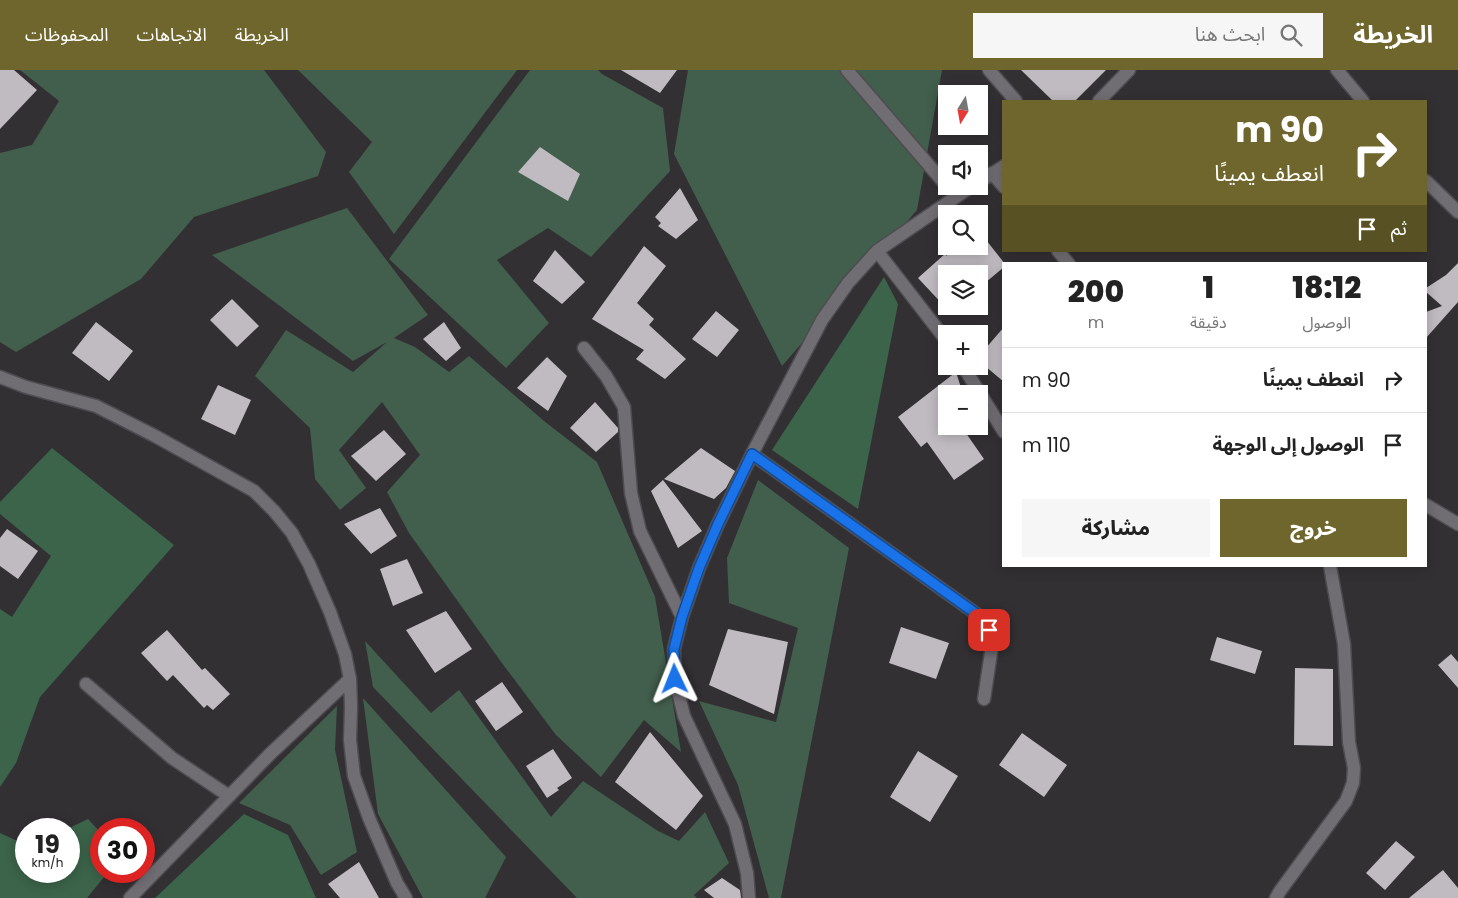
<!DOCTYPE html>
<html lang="ar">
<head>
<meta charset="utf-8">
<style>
	:root { --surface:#fff; --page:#f6f6f6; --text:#222; --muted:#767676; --line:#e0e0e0; --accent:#6e662c }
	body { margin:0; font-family:Poppins,"Noto Sans Arabic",sans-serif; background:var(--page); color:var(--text); direction:rtl; height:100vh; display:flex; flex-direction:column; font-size:19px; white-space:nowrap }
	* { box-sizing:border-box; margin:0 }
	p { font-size:16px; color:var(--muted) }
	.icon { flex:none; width:28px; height:28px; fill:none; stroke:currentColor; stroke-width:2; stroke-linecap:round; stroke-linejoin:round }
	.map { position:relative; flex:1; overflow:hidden; direction:ltr }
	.side { position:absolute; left:1002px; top:192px; width:425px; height:305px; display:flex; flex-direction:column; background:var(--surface); border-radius:0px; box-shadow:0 2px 12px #0003; direction:rtl }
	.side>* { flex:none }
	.banner { position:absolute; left:1002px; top:30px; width:425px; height:152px; border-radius:0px; box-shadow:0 2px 12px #0003; direction:rtl; background:#6e662c; color:#fff; overflow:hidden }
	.needle { width:32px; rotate:191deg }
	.fabs { position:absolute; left:938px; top:15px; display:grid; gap:10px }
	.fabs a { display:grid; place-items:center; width:50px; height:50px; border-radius:0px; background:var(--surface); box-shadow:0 2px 12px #0003; font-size:25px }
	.speed { position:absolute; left:15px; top:748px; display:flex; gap:10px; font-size:25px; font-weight:700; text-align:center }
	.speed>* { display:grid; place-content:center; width:65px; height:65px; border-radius:50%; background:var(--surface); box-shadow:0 2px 12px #0003; line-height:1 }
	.speed small { font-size:12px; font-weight:400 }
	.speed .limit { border:8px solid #d22; background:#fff; color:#111 }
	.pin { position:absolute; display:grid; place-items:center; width:42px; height:42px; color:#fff; margin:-21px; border-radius:10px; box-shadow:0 2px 8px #0006 }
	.me { position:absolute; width:55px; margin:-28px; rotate:358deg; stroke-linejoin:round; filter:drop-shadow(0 0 4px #0008) }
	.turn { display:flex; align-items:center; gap:18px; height:105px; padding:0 20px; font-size:22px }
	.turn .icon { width:65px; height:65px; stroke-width:2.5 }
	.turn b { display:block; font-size:35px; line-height:42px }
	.then { display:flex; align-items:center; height:48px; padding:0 20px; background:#0003; gap:10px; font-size:19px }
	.eta { display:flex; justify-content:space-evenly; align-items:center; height:85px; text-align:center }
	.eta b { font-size:30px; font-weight:800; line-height:35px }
	.cta { display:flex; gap:10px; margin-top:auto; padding:10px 20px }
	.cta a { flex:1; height:58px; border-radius:0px; background:var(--accent); color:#fff; font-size:20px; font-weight:800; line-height:58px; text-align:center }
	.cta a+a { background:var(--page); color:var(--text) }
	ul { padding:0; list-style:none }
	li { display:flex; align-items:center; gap:15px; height:65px; padding:0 20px; border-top:1px solid var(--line) }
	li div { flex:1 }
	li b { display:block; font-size:19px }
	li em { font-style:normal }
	header { display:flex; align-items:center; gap:30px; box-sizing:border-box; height:70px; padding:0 25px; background:var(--accent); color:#fff }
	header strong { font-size:24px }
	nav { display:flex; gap:28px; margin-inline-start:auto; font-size:18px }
	.search { width:350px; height:45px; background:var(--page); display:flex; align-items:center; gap:12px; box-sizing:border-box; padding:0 18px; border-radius:0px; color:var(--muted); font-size:19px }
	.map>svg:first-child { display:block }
	.green { fill:#425e4c }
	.forest { fill:#3b644a }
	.building { fill:#bfbbc0 }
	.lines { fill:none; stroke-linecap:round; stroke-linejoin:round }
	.minor-casing { stroke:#4e4c50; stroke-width:15 }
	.minor { stroke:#716e73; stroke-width:12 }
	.route-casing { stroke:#114b97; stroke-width:12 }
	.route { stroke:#1a73e8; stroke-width:9 }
</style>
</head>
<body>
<header>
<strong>الخريطة</strong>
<div class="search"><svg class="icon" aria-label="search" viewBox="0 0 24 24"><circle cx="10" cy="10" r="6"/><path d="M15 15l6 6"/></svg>ابحث هنا</div>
<nav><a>الخريطة</a><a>الاتجاهات</a><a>المحفوظات</a></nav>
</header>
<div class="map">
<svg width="1458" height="828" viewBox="0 0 1458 828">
	<rect width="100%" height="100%" fill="#333034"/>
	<path class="green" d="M 20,0 L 264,0 L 326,82 L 318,106 L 194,147 L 141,209 L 16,282 L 0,272 L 0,83 L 32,75 L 59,31 Z
		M 298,0 L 517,0 L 394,164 L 349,102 L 372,72 Z
		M 530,0 L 598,0 L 602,4 L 663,38 L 670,101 L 591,187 L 548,158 L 497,190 L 549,253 L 506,298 L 389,189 Z
		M 688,0 L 942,0 L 917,140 L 782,296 L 674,84 Z
		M 347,138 L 428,245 L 394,268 L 415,277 L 449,302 L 469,286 L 544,351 L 597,392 L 655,527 L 681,682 L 644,650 L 601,707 L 556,665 L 499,589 L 409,463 L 387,422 L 420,385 L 382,332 L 339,380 L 366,418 L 340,440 L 315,409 L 310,358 L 255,306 L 286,260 L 353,302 L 387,272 L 353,291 L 212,185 Z
		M 758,410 L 849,478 L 781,828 L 769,828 L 738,715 L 699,631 L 776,652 L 798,558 L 729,533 L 727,488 Z
		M 365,571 L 431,643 L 459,620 L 551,747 L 583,711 L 658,761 L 679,771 L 705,742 L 729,793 L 694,825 L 697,828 L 577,828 L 373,617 Z
		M 363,628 L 506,787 L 485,828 L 423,828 L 378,744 Z
		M 337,636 L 335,680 L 357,782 L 321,805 L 290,755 L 239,733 Z"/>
	<path class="forest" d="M 884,207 L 898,234 L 858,439 L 772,380 Z
		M 52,378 L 174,475 L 40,627 L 16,693 L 0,717 L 0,539 L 12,547 L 51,486 L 0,444 L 0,432 Z
		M 244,744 L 288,765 L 316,828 L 155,828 Z
		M 88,749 L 101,763 L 101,801 L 109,801 L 87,828 L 0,828 L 0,763 L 26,775 L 26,801 L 69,801 L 69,759 L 67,759 Z"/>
	<path class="building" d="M 0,0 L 14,0 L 37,20 L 0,59 Z
		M 621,0 L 677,0 L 660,23 Z
		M 1021,0 L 1106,0 L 1075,31 L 1053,31 Z
		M 540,77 L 580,104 L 568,131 L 518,102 Z
		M 680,118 L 698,150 L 676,169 L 658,156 L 661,153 L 655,147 Z
		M 979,161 L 1005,194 L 1004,194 L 1004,197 L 979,218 L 979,204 L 946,204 L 946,238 L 918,208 L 946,183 L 946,186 L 958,176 L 979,176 Z
		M 644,176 L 666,196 L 637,233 L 654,249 L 649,255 L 686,289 L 665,309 L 636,289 L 644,280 L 592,249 Z
		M 555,180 L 585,212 L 562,234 L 533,211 Z
		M 1458,193 L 1458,232 L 1426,268 L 1426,242 L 1442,236 L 1426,222 L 1426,218 L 1446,205 Z
		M 232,229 L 259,256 L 237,277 L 210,250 Z
		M 716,241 L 739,260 L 717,287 L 692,269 Z
		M 96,252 L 133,281 L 109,311 L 72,283 Z
		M 444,252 L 461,278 L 446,291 L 423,269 Z
		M 1004,257 L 1004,312 L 979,291 L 979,286 Z
		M 547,287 L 567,306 L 548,341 L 517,318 Z
		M 956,302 L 963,324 L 946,324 L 946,356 L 961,356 L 984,389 L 954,410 L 927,372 L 921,377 L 898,347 Z
		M 218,315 L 251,330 L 235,365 L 201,349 Z
		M 595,332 L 618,358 L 618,362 L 596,382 L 570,358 Z
		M 384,360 L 406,384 L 376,411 L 351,386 Z
		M 701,378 L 735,401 L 726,418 L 714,429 L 664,409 Z
		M 663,410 L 702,461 L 678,478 L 651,421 Z
		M 380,438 L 397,466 L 371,484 L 344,454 Z
		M 7,459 L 38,481 L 18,509 L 0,496 L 0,468 Z
		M 407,489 L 423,523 L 393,536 L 380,499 Z
		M 446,541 L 472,579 L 435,603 L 406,560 Z
		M 901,557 L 949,573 L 936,609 L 889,593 Z
		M 728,559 L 788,572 L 774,644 L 709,615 Z
		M 167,560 L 202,600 L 205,598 L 230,624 L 213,640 L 207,635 L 204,638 L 173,605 L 167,611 L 141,583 Z
		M 1217,567 L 1262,581 L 1255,604 L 1210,590 Z
		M 1451,584 L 1458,592 L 1458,618 L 1438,595 Z
		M 1295,598 L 1333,599 L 1333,676 L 1294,675 Z
		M 502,612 L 523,642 L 496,661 L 475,631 Z
		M 650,662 L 703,726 L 676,760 L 615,712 Z
		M 1022,663 L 1067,695 L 1044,727 L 999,695 Z
		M 553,679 L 572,708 L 557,718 L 559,720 L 547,728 L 526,696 Z
		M 918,681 L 958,706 L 930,752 L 890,727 Z
		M 1396,771 L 1415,787 L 1385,820 L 1366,803 Z
		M 359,792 L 379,828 L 340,828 L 328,814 Z
		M 1443,800 L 1458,818 L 1458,828 L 1409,828 Z
		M 722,808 L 740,820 L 741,828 L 714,828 L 704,820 Z"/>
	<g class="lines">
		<g class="minor-casing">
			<path id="minor" d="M 847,0 L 946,115
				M 989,0 L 1016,31
				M 1337,0 L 1363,31
				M 1099,31 L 1129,0
				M 992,103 L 1004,117
				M 1426,111 L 1458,142
				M 979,112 L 1004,96
				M 877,181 L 946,270
				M 1058,181 L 1069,194
				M 584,278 L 606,306 L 624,337 L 631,423 L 640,461 L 682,547
				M 963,296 L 1004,362
				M 0,307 L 26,317 L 96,336 L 155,366 L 254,421 L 274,441 L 292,463 L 309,494 L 330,542 L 345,584 L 350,609 L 351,637 L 350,670 L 354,706 L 369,748 L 397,813 L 406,828
				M 752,384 L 978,545 L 989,560 L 992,576 L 984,629
				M 1426,435 L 1458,454
				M 86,614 L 172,688 L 229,726
				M 130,828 L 270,684 L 350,609
				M 749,828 L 747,803 L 735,754 L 684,646 L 675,609 L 674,579 L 682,547 L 699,498 L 718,454 L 752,384 L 822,250 L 848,213 L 877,181 L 972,116
				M 1276,828 L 1280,821 L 1346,731 L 1353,713 L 1354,698 L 1349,672 L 1344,574 L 1330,496"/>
		</g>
		<use href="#minor" class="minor"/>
	</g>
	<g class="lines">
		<g class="route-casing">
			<path id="route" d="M 675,609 L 674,579 L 682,547 L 699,498 L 718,454 L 752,384 L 978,545 L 989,560"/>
		</g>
		<use href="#route" class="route"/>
	</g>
</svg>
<div class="fabs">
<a><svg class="needle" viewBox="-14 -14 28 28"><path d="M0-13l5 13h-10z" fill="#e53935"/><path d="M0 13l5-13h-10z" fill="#767676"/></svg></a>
<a><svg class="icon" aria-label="sound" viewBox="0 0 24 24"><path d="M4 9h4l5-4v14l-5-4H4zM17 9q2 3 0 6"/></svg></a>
<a><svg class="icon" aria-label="search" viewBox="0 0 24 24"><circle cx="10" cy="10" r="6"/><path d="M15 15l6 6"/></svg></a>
<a><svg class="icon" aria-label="layers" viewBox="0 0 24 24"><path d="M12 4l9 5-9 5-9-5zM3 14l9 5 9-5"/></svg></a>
<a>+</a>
<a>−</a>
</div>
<div class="speed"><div>19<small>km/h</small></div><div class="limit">30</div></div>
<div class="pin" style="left:989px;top:560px;background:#d93025"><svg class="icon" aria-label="arrive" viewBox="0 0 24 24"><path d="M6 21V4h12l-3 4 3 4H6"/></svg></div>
<svg class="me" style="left:675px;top:609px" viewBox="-20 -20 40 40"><path d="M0-17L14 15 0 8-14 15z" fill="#1a73e8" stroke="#fff" stroke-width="4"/></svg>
<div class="banner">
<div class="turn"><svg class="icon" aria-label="right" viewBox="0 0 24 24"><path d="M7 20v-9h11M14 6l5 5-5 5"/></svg><div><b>90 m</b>انعطف يمينًا</div></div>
<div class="then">ثم<svg class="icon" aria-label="arrive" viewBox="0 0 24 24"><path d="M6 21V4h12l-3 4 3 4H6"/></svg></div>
</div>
<section class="side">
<div class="eta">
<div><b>18:12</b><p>الوصول</p></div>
<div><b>1</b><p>دقيقة</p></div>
<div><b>200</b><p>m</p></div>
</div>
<ul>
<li><svg class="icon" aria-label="right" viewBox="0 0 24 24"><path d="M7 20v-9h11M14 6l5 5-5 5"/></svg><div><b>انعطف يمينًا</b></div><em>90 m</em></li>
<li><svg class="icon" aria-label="arrive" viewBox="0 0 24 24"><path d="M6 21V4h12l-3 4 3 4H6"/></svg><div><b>الوصول إلى الوجهة</b></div><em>110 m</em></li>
</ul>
<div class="cta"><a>خروج</a><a>مشاركة</a></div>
</section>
</div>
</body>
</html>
